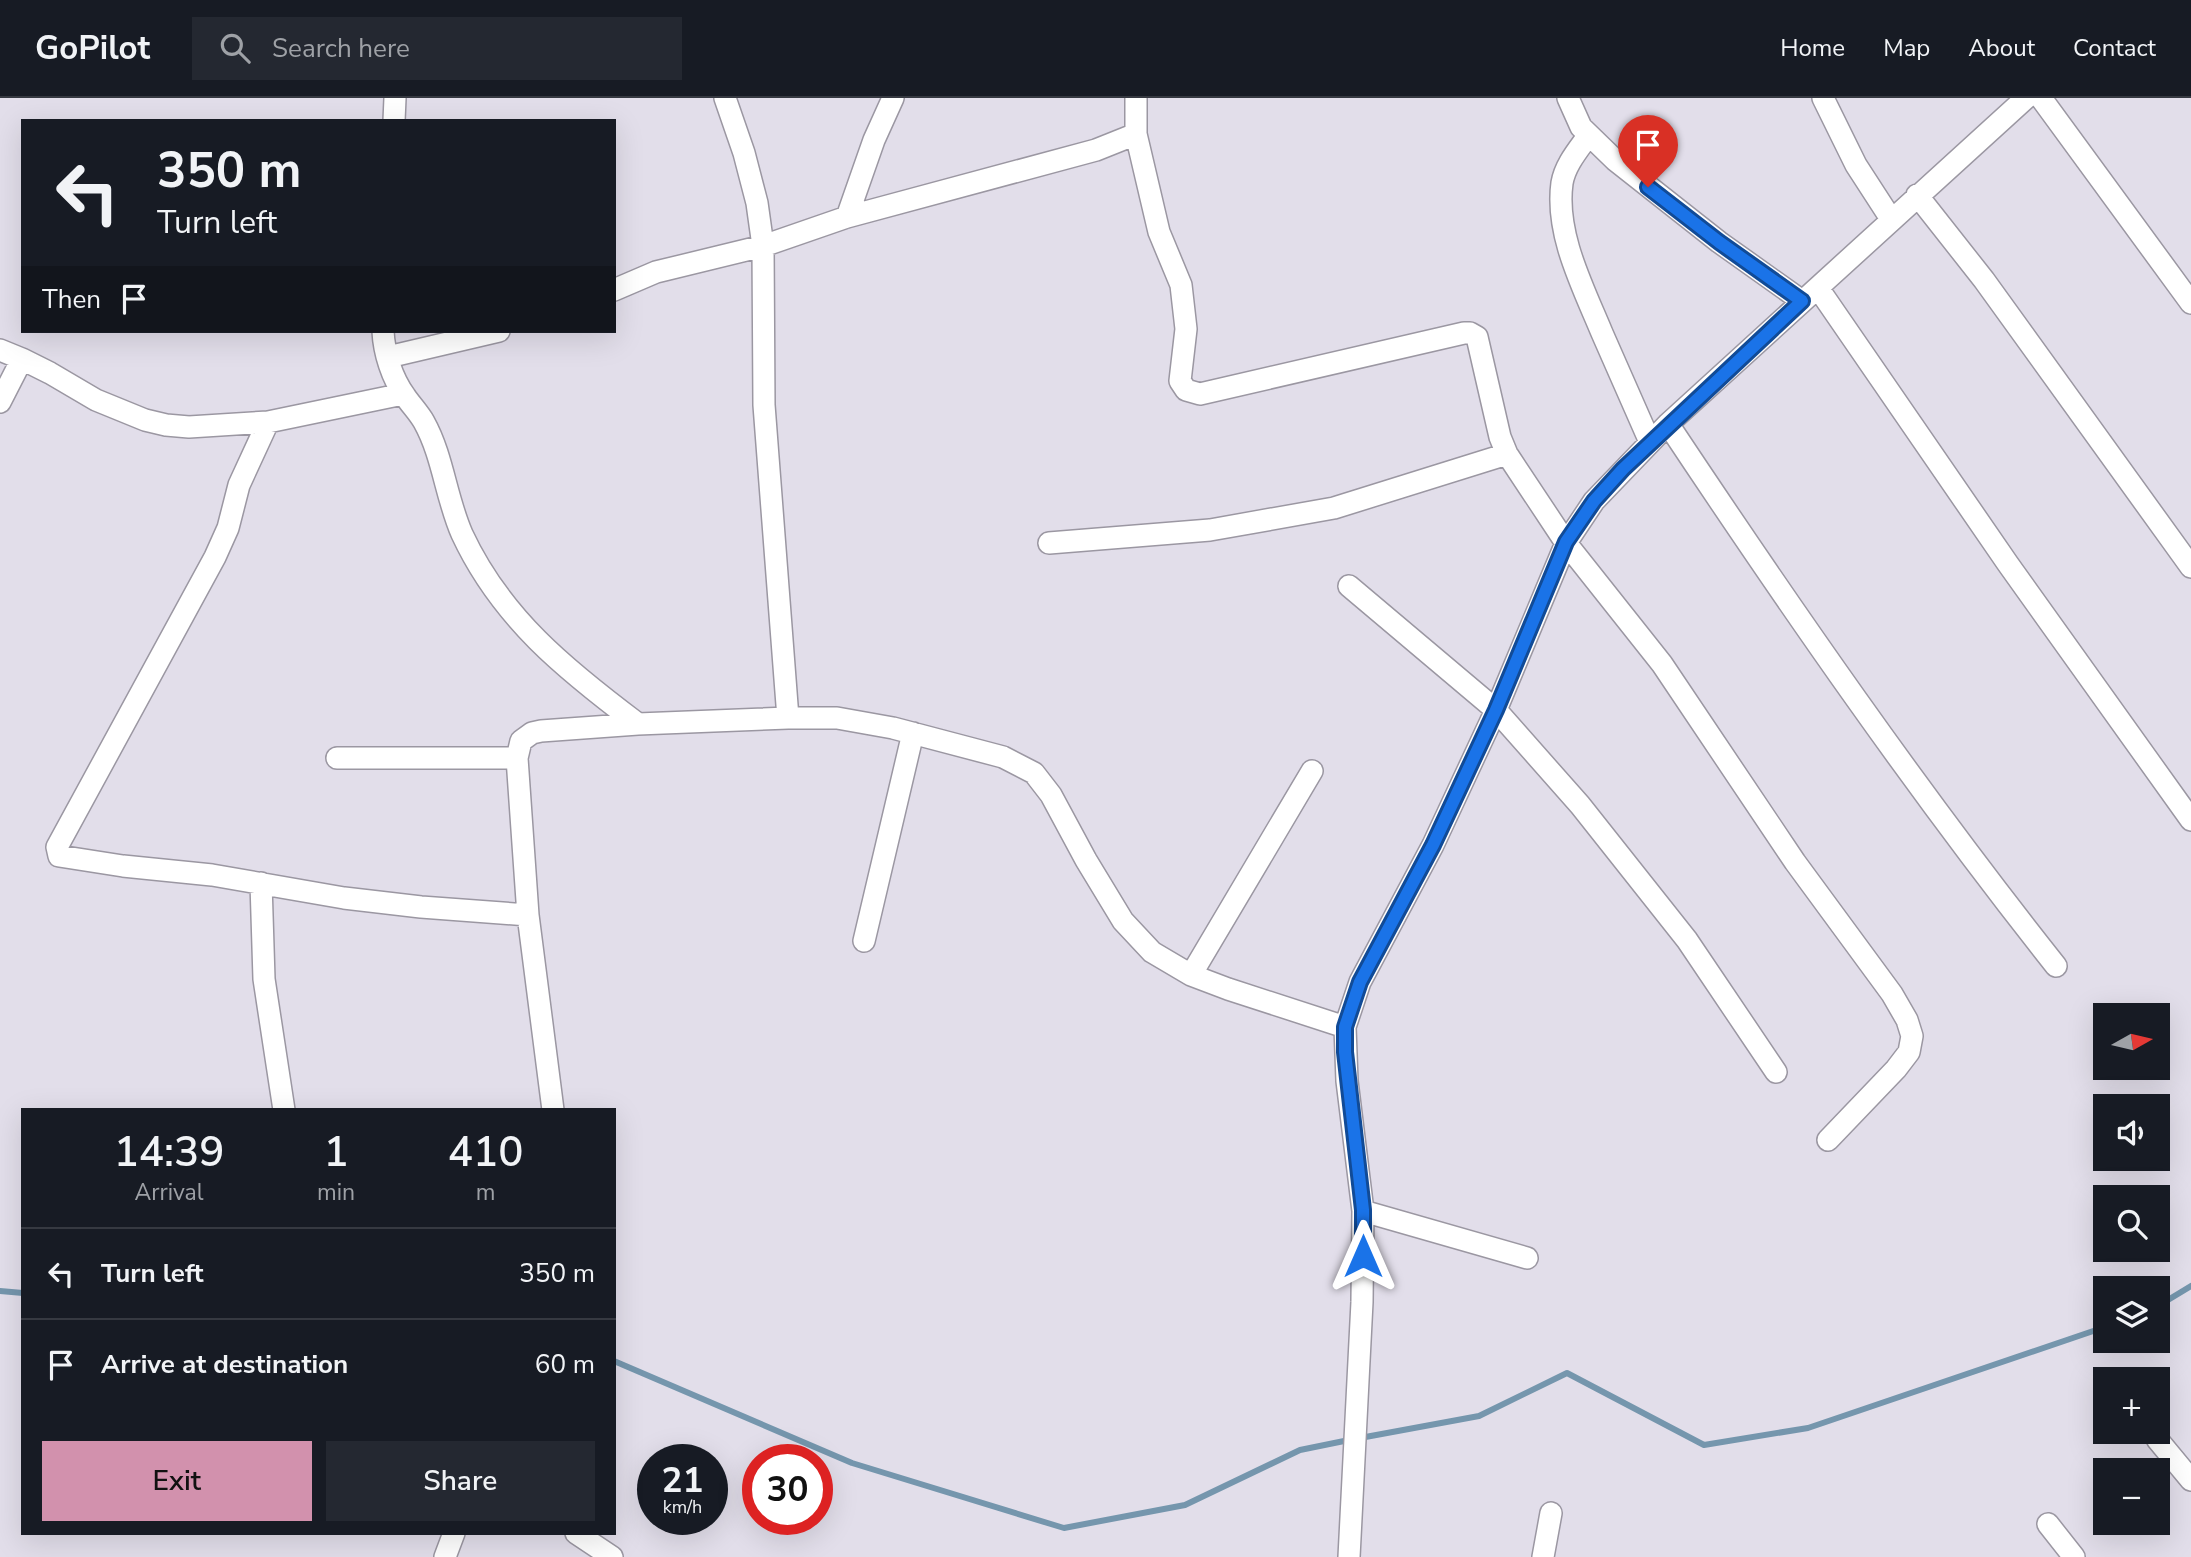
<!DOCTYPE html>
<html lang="en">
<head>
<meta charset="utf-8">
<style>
	:root { --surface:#171b24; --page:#242831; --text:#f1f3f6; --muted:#9ea1a6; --line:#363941; --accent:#d291ad }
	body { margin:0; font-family:"Nunito Sans",sans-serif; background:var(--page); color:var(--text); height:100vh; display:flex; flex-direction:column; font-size:26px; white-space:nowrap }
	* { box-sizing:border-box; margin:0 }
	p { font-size:23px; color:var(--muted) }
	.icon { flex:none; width:38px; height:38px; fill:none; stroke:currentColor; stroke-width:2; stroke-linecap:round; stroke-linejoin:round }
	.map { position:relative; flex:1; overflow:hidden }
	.panel { position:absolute; left:21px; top:1010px; width:595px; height:427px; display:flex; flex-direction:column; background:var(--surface); border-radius:0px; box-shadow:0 7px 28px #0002 }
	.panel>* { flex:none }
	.hud { position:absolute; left:21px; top:21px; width:595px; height:214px; border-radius:0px; box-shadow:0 7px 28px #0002; background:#171b24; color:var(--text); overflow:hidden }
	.needle { width:46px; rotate:82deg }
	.tools { position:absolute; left:2093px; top:905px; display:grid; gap:14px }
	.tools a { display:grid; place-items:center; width:77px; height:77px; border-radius:0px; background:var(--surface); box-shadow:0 7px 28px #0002; font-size:35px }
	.speed { position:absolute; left:637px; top:1346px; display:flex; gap:14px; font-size:35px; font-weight:700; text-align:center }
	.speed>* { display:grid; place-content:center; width:91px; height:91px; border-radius:50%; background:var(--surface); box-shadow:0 7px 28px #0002; line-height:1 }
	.speed small { font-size:18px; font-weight:400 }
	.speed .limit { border:10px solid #d22; background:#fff; color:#111 }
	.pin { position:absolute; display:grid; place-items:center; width:60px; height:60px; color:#fff; margin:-72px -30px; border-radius:50% 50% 50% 0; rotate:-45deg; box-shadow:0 0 7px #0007 }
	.pin .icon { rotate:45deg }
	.me { position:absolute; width:77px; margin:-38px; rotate:0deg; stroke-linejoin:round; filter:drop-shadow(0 0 5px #0008) }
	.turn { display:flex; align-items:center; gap:24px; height:147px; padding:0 21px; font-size:32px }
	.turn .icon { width:91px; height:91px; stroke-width:2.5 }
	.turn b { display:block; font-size:49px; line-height:60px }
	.then { display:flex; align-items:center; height:66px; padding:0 21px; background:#0003; gap:14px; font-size:26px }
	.eta { display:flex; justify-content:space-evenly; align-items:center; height:119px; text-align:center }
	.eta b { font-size:42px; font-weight:600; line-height:49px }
	.action { display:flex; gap:14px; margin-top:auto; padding:14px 21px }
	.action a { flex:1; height:80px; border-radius:0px; background:var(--accent); color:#111; font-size:28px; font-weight:600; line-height:80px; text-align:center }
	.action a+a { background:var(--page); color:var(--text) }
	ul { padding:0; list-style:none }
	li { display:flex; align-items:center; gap:21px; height:91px; padding:0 21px; border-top:2px solid var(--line) }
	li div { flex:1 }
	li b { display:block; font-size:26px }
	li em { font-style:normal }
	header { display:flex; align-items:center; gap:42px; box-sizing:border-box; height:98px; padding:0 35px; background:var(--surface); border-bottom:2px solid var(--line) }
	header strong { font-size:33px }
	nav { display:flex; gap:38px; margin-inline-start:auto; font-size:24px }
	.search { width:490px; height:63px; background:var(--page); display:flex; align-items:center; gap:18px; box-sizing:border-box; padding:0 24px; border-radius:0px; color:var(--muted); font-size:26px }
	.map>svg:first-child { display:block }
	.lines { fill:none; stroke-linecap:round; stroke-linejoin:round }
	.stream { stroke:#7596ad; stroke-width:6 }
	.street-casing { stroke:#9b97a2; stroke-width:24 }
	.street { stroke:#fff; stroke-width:21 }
	.route-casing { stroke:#114b97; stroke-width:18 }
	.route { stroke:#1a73e8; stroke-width:12 }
</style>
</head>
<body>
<header>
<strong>GoPilot</strong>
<div class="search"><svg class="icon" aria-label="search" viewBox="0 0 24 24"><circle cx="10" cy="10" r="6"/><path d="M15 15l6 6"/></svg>Search here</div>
<nav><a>Home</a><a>Map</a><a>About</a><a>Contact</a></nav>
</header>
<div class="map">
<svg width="2191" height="1459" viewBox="0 0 2191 1459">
	<rect width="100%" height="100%" fill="#e2deea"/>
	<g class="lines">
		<path class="stream" d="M 0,1193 L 23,1195
			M 2158,1208 L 2191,1188
			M 614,1263 L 852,1365 L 1064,1430 L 1185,1407 L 1300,1352 L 1349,1342
			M 1360,1340 L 1479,1318 L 1567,1275 L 1704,1347 L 1808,1330 L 2105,1229"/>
		<g class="street-casing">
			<path id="street" d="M 725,0 L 744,55 L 757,105 L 763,148 L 764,307 L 788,620
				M 1568,0 L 1581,29 L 1615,62 L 1719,144 L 1802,203
				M 1823,0 L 1856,67 L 1891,121
				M 2041,0 L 2191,205
				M 394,23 L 395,0
				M 1136,36 L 1159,134 L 1181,187 L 1186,231 L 1180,283 L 1186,292 L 1200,296 L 1464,235 L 1470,235 L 1477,239 L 1500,339 L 1507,356 L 1566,445 L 1662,566 L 1795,764 L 1892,896 L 1907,922 L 1912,938 L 1909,954 L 1896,971 L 1828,1042
				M 1588,38 C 1578,52 1565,67 1562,85 C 1555,136 1583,189 1602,235 C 1618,271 1634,308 1650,344
				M 1917,97 L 1984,182 L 2191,469
				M 847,119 L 874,42 L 893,0
				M 1818,190 L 2008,466 L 2191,722
				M 614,192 L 656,174 L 763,148 L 847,119 L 1096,52 L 1136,36 L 1136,0
				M 383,233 C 384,255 392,280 405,298 C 411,307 419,315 424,324 C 443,358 446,400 462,436 C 501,520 566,572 638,626
				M 0,252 L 22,261
				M 388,259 L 499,233
				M 0,304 L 22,261 L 50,275 L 96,302 L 145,322 L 166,327 L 189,329 L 268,324 L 403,296
				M 268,324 L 239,387 L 228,430 L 215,459 L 57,749 L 59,758 L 123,768 L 212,777 L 344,800 L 421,809 L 528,817
				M 1668,326 C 1791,511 1918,694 2056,868
				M 1049,445 L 1210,432 L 1334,410 L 1507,356
				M 1349,488 L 1496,612 L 1580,707 L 1687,842 L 1776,974
				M 337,660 L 517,660
				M 261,785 L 264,881 L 284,1012
				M 864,843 L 913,635
				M 1191,877 L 1312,673
				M 553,1012 L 528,817 L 517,660 L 521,643 L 532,635 L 541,633 L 638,626 L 788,620 L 837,620 L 893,630 L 1003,659 L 1034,675 L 1051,697 L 1086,762 L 1123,823 L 1152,854 L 1191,877 L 1228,891 L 1345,929
				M 1363,1113 L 1527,1160
				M 2157,1341 L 2191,1382
				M 2048,1426 L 2074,1459
				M 576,1435 L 612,1459
				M 445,1459 L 454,1435
				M 1349,1459 L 1362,1204 L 1363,1113 L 1347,983 L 1345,929 L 1360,884 L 1433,747 L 1496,612 L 1566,445 L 1594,403 L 1668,326 L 2026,0
				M 1543,1459 L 1551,1415"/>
		</g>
		<use href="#street" class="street"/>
	</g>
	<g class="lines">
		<g class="route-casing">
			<path id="route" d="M 1363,1158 L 1363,1112 L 1345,954 L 1345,929 L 1360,884 L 1433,747 L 1496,612 L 1566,444 L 1594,403 L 1623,371 L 1802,203 L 1719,144 L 1648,89"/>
		</g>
		<use href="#route" class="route"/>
	</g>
</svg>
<div class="tools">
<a><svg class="needle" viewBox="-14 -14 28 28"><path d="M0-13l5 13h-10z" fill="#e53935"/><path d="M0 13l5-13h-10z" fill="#9ea1a6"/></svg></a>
<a><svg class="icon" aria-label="sound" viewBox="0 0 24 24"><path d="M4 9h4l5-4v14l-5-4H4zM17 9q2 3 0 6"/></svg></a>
<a><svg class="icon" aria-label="search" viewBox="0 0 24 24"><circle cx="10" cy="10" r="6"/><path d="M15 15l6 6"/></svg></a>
<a><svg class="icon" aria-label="layers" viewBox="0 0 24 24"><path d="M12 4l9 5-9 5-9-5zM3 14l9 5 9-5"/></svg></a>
<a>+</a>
<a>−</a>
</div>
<div class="speed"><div>21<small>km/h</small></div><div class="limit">30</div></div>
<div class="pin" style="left:1648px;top:89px;background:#d93025"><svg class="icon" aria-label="arrive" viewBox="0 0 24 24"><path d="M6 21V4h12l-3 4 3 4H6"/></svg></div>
<svg class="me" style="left:1363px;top:1158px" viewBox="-20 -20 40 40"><path d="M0-17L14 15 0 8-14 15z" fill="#1a73e8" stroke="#fff" stroke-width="4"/></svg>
<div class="hud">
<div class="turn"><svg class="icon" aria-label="left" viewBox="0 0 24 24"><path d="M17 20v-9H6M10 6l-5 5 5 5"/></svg><div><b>350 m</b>Turn left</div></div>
<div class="then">Then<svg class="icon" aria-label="arrive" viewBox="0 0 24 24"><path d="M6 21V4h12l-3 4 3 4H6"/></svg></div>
</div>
<section class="panel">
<div class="eta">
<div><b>14:39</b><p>Arrival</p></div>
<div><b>1</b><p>min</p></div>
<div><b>410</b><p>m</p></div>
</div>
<ul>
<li><svg class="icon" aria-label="left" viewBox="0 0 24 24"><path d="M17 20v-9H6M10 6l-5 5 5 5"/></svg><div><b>Turn left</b></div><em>350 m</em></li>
<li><svg class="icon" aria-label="arrive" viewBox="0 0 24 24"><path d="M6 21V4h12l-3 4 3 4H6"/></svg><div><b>Arrive at destination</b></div><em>60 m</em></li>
</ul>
<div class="action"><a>Exit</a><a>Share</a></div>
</section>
</div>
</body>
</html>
